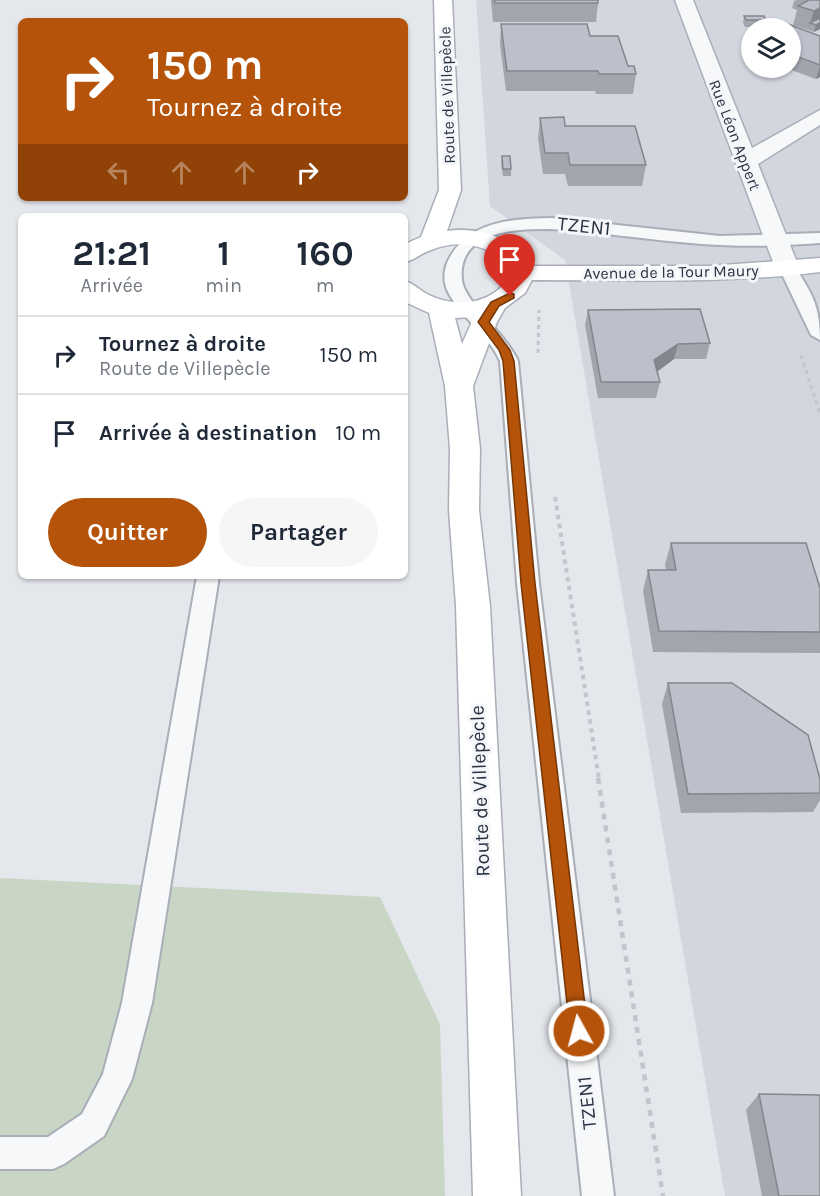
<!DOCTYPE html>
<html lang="fr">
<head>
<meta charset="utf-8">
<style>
	:root { --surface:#fff; --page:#f6f6f7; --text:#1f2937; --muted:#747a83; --line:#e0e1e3; --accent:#b45309 }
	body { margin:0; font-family:Karla,sans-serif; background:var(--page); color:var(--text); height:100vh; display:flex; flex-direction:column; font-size:22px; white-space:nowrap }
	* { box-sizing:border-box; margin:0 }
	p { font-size:20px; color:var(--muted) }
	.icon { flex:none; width:33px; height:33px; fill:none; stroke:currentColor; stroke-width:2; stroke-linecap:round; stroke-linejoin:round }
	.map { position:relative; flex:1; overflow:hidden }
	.drawer { position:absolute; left:18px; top:213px; width:390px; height:366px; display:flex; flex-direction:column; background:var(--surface); border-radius:9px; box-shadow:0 2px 4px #0004 }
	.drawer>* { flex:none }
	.top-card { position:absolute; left:18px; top:18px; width:390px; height:183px; border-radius:9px; box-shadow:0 2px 4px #0004; background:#b45309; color:#fff; overflow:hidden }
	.buttons { position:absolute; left:741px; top:18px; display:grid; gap:12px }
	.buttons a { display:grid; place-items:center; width:60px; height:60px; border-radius:50%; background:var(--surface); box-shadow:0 2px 4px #0004; font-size:30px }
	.pin { position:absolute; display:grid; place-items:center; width:51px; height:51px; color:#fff; margin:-62px -26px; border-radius:50% 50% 50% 0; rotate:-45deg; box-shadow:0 0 6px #0007 }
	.pin .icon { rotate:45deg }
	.me { position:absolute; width:66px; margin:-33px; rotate:353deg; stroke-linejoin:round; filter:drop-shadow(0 0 4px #0008) }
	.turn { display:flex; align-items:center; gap:21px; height:126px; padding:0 30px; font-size:27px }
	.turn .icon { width:78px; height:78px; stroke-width:2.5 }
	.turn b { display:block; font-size:42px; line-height:51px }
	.lanes { display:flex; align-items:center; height:57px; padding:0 30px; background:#0003; justify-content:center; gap:30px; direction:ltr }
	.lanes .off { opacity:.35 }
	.eta { display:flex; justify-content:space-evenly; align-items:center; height:102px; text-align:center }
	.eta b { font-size:36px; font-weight:700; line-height:42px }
	.button { display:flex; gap:12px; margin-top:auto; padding:12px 30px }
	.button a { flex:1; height:69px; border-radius:36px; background:var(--accent); color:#fff; font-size:24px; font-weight:700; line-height:69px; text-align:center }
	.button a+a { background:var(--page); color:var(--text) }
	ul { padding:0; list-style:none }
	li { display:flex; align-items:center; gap:18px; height:78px; padding:0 30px; border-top:2px solid var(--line) }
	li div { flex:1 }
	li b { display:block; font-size:22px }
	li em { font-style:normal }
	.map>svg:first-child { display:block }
	.built { fill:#d2d6de; fill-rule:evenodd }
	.green { fill:#c9d6c5 }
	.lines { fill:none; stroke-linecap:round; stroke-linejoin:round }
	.lane-casing { stroke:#a9aeb7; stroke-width:4 }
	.street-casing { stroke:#a9aeb7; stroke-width:3 }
	.secondary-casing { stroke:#a9aeb7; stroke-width:3 }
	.path-far2 { stroke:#c2c5cb; stroke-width:3; stroke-dasharray:4 4; stroke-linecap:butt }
	.path-far1 { stroke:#c2c5cb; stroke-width:4; stroke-dasharray:4.5 4.5; stroke-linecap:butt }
	.path { stroke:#c2c5cb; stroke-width:4.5; stroke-dasharray:6 6; stroke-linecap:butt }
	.lane { fill:#f7f8fa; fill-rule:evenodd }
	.street { fill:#f7f8fa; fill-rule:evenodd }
	.secondary { fill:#fff; fill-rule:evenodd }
	.wall { fill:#a1a5ae }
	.shaded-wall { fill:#83868d }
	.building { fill:#bbc0ca; stroke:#83868d; stroke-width:1.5 }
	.route { fill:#b45309; stroke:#753606; stroke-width:1.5 }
	.labels { text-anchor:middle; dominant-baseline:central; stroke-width:6; stroke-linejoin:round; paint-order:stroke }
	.far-street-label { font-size:16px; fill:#2b3445; stroke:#f4f6f9 }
	.street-label { font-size:20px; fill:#2b3445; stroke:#f4f6f9 }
</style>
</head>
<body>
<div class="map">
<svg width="820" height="1196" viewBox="0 0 820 1196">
	<rect width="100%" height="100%" fill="#e4e7ec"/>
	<path class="built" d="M 476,0 L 820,0 L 820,1196 L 725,1196 L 565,260 L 490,206 ZM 752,28 L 790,28 L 790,68 L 752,68 Z"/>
	<path class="green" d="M 0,878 L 380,897 L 440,1024 L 445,1196 L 0,1196 Z"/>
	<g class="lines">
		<g class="lane-casing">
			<path id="lane" d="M 552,218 L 720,236 L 820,233 L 820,243 C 780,246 741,247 702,244 C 676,242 650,239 624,236 C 586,232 454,208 462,280 C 464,302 506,334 518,361 L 539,583 L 614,1196 L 582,1196 L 517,583 L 500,361 C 488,334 461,318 448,292 C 442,280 444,267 450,257 C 471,220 514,219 552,218 Z
				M 788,265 L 794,266 C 813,294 820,307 820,340 L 811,335 L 780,270 Z
				M 197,576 L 219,576 L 152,1003 L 132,1079 L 104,1136 L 64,1164 L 53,1169 L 0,1169 L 0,1137 L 48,1137 L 82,1114 L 103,1074 L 122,1003 Z"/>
		</g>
		<g class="street-casing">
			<path id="street" d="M 675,0 L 693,0 L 752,148 L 820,110 L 820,125 L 758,164 L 800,270 L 797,275 L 788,277 L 779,275 L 776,270 Z"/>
		</g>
		<g class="secondary-casing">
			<path id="secondary" d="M 434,0 L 452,0 L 461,190 L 447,231 C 478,226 515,238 531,266 L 709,266 L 820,258 L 820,272 C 724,284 628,280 532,280 L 525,293 L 505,308 L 497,322 L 473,386 L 480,449 L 479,510 L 490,606 L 521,1196 L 473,1196 L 456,606 L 449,510 L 450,449 L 445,386 L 429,313 L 405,302 L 405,281 C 415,284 420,291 429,295 C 458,309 496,304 511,273 C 495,244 460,238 431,250 C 421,253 415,260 405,262 L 405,244 L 421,237 L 439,190 ZM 474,317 L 462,344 L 455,318 Z"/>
		</g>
		<path class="path-far2" d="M 538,353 L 539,310
			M 801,355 L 820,414"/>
		<path class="path-far1" d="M 555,497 L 599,779"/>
		<path class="path" d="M 598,778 L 663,1196"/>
		<use href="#lane" class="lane"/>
		<use href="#street" class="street"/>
		<use href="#secondary" class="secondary"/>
	</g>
	<path class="wall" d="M 491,0 L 598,0 L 598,3 L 596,22 L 493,22 Z
		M 796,0 L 820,0 L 820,29 L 814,32 L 793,25 L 797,10 L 792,8 L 794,1 Z
		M 744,16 L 766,20 L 764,27 L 745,27 L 743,23 Z
		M 501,24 L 628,66 L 636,74 L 633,94 L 596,94 L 595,91 L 506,91 L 500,44 Z
		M 790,28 L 820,36 L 820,77 L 816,79 L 786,68 L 790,68 Z
		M 540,118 L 565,126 L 646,165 L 642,186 L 568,186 L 565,174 L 543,174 L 538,138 Z
		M 502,156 L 511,169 L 511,176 L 503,176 L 501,164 Z
		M 588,310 L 710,343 L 706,359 L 674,359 L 657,372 L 660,382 L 656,398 L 598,398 L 585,325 Z
		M 671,543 L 820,588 L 820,653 L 653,652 L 643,591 L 648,570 L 666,570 L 665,564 Z
		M 668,683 L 820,779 L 820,800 L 813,812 L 681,813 L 662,704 Z
		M 759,1094 L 820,1196 L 762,1196 L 746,1110 Z"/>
	<path class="shaded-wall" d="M 820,8 L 820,29 L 814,32 L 816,25 L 810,23 L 808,30 L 814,11 Z
		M 820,66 L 820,77 L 816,79 Z
		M 678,344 L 674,359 L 651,376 L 654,360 Z"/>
	<path class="building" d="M 494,0 L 598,0 L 598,3 L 495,3 Z
		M 809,0 L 820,0 L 820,8 L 814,11 L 798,6 Z
		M 744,16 L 764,16 L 766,20 L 746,20 Z
		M 820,18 L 820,23 L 816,25 L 810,23 Z
		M 785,23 L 820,36 L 820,65 L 790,54 L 790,28 L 776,28 Z
		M 501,24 L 587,24 L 590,36 L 618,36 L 628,66 L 634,66 L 636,74 L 599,74 L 598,71 L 507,71 Z
		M 564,117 L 565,126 L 635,126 L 646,165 L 570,165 L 568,153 L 545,153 L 540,118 Z
		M 502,156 L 510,156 L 511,169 L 503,169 Z
		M 700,309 L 710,343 L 678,344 L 654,360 L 660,382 L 601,382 L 588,310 Z
		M 671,543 L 806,543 L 820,588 L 820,632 L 659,631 L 648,570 L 676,570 Z
		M 668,683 L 732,683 L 808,735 L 820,779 L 820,793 L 688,794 Z
		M 759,1094 L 820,1095 L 820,1196 L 779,1196 Z"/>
	<path class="route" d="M 510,293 L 514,294 L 514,298 L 499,306 L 489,322 L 510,350 L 514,361 L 535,583 L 588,1031 L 586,1037 L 579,1040 L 573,1037 L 570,1031 L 521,583 L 503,361 L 499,350 L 478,322 L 491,302 Z"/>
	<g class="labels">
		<g class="far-street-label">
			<text transform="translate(447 95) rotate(-92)">Route de Villepècle</text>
			<text transform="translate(735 135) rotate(69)">Rue Léon Appert</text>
			<text transform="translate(671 272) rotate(-1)">Avenue de la Tour Maury</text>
		</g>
		<g class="street-label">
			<text transform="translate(584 226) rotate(6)">TZEN1</text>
			<text transform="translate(480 791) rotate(-92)">Route de Villepècle</text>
			<text transform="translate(587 1103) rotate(-96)">TZEN1</text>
		</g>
	</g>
</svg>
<div class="buttons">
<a><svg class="icon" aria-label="layers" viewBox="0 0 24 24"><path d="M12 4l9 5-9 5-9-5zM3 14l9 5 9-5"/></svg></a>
</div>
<div class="pin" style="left:510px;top:296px;background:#d93025"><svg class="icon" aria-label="arrive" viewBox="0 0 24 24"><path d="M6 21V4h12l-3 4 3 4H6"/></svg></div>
<svg class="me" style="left:579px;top:1031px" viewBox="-20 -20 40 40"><circle r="17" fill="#b45309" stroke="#fff" stroke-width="3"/><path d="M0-11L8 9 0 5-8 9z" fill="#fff"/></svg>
<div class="top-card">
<div class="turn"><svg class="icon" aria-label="right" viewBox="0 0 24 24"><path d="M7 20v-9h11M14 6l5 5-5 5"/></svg><div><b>150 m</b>Tournez à droite</div></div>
<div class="lanes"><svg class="icon off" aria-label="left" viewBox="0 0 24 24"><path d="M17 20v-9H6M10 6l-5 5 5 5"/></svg><svg class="icon off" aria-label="ahead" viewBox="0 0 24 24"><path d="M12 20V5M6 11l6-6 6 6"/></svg><svg class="icon off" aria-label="ahead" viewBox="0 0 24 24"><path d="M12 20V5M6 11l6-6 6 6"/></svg><svg class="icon" aria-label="right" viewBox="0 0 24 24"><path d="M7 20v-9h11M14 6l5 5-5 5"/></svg></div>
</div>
<section class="drawer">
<div class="eta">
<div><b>21:21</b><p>Arrivée</p></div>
<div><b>1</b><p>min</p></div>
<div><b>160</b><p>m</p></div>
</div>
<ul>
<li><svg class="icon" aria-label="right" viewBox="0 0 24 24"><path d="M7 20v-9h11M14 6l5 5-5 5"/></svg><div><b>Tournez à droite</b><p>Route de Villepècle</p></div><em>150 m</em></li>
<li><svg class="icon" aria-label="arrive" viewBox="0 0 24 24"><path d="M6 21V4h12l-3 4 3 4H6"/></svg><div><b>Arrivée à destination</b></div><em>10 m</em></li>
</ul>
<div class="button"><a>Quitter</a><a>Partager</a></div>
</section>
</div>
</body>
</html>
